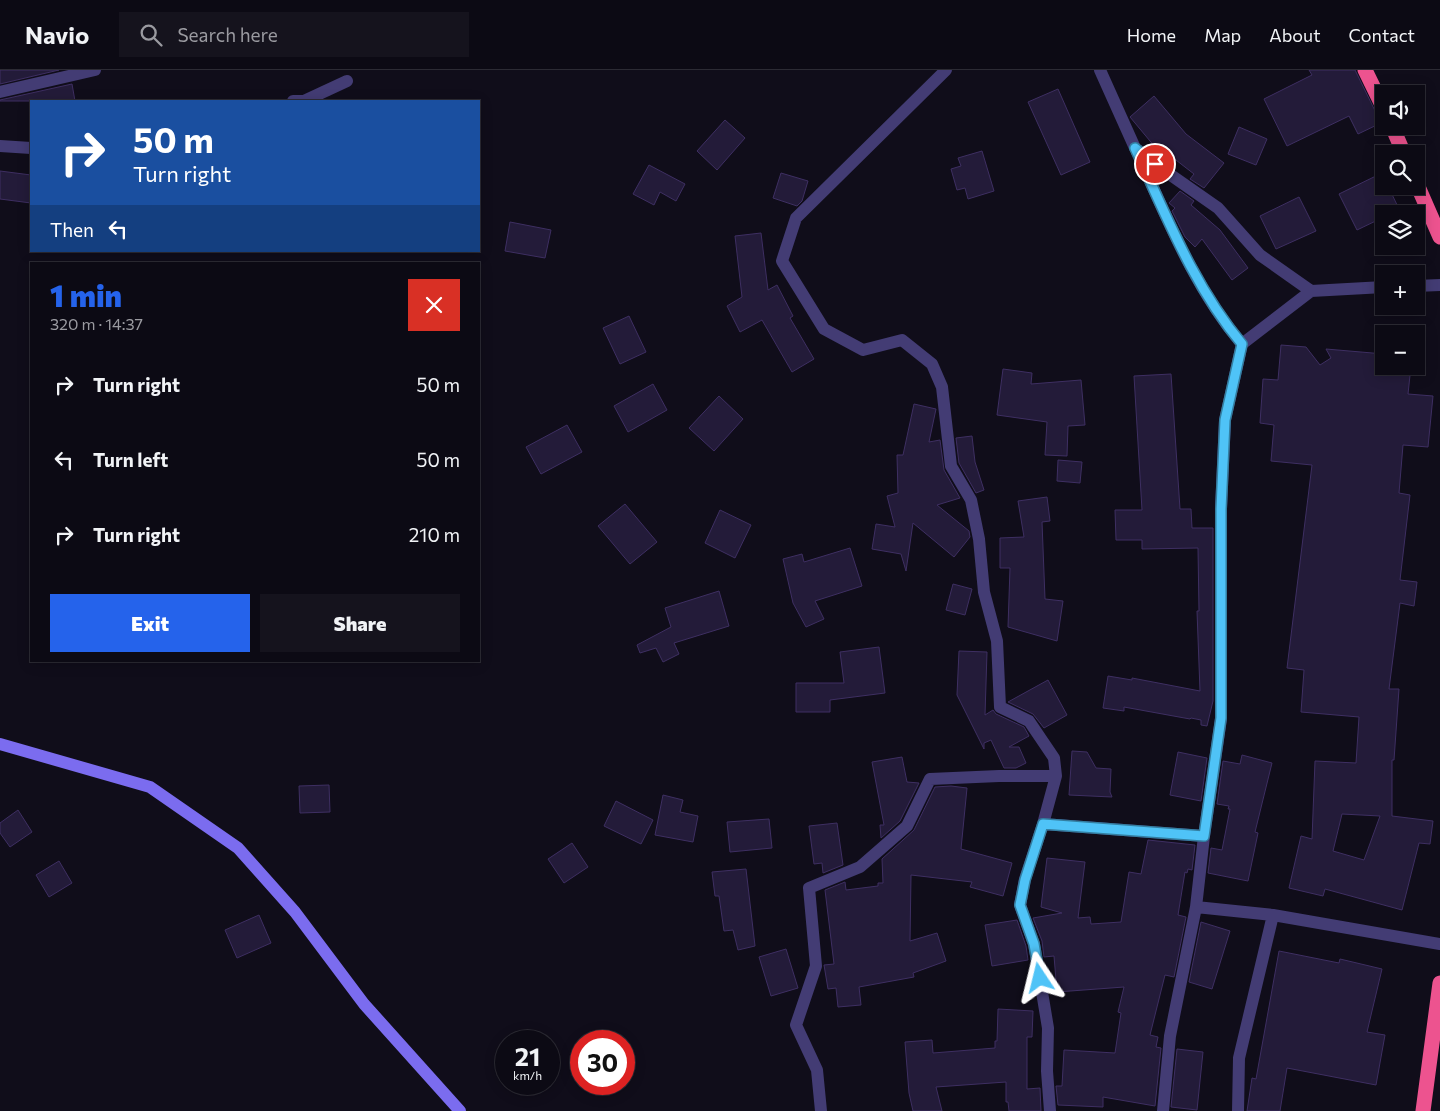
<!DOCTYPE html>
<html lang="en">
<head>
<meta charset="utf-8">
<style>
	:root { --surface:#0c0a14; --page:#15131d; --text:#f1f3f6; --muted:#9a9aa0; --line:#2c2b34; --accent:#2563eb }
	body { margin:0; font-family:Commissioner,sans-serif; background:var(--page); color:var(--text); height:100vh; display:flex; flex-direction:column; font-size:19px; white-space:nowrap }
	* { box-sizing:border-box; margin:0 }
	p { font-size:16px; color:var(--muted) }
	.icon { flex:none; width:28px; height:28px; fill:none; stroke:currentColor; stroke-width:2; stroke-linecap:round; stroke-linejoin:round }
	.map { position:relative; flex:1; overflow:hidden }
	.side { position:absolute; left:30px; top:192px; width:450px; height:400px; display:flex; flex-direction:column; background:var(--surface); border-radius:0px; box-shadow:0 2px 12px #0003,0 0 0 1px var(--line) }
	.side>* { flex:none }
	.hud { position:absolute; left:30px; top:30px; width:450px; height:152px; border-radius:0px; box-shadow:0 2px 12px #0003,0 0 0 1px var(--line); background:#1a4fa0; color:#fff; overflow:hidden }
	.controls { position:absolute; left:1375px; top:15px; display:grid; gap:10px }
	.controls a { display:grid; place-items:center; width:50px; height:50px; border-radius:0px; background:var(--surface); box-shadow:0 2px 12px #0003,0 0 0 1px var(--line); font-size:25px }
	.speed { position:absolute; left:495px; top:960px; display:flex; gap:10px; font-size:25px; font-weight:700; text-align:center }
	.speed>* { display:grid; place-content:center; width:65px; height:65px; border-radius:50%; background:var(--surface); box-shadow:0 2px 12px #0003,0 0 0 1px var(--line); line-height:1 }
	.speed small { font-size:12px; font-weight:400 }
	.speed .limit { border:8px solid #d22; background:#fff; color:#111 }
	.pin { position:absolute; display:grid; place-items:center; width:42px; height:42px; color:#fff; margin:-21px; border:2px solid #fff; border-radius:50%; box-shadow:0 1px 5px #0007 }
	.me { position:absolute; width:55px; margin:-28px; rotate:350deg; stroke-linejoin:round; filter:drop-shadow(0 0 4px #0008) }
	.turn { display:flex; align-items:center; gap:18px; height:105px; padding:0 20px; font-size:22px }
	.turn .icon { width:65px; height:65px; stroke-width:2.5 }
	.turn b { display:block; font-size:35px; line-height:42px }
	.then { display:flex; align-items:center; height:48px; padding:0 20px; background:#0003; gap:10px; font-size:19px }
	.round { display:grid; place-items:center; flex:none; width:52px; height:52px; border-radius:0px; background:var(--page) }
	.overview { display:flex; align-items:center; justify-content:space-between; height:85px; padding:0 20px }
	h1 { font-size:30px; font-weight:800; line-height:38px; color:var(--accent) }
	.action { display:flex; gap:10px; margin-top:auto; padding:10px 20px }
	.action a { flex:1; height:58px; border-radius:0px; background:var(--accent); color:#fff; font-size:20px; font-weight:800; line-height:58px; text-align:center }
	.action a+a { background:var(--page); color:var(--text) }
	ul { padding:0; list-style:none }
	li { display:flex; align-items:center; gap:15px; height:75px; padding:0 20px }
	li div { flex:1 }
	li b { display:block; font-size:19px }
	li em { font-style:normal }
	header { display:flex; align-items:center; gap:30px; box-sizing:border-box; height:70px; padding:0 25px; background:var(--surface); border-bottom:1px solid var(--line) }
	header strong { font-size:24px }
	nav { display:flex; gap:28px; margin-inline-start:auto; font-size:18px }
	.search { width:350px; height:45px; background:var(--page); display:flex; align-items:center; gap:12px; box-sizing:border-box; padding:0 18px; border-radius:0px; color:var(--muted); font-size:19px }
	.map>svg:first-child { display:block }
	.building { fill:#231b39; stroke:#3e2f62; fill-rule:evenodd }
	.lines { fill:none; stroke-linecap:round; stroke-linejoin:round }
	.street { stroke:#433c74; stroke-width:12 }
	.secondary { stroke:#7b6cef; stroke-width:12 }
	.highway { stroke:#ed538f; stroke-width:15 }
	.route-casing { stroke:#337fa1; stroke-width:12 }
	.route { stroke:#4fc3f7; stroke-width:9 }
</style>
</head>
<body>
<header>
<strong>Navio</strong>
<div class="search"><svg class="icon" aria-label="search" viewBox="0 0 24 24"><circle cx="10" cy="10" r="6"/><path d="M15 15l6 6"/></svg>Search here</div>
<nav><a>Home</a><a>Map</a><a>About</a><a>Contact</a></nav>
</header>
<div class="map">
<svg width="1440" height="1041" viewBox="0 0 1440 1041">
	<rect width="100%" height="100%" fill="#100d1a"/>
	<path class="building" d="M 0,0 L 59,0 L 0,14 Z
		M 1309,0 L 1355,0 L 1381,53 L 1358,64 L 1349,46 L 1287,76 L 1264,29 L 1312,5 Z
		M 72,14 L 75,31 L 0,31 L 0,30 Z
		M 1058,19 L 1090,92 L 1061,105 L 1028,32 Z
		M 1154,26 L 1186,64 L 1224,93 L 1204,118 L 1190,109 L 1194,104 L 1163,80 L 1160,83 L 1130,47 Z
		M 725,50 L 745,68 L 717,100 L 697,81 Z
		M 1239,57 L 1267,69 L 1256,95 L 1228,84 Z
		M 982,81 L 994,121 L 968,129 L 965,118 L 957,120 L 951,99 L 961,96 L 958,88 Z
		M 649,95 L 685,114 L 676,131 L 660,122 L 654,135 L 633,124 Z
		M 0,101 L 31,105 L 31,133 L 0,129 Z
		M 781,103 L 808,111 L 802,131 L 797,136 L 773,128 Z
		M 1382,103 L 1384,107 L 1384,116 L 1388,116 L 1399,139 L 1390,144 L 1384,144 L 1384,147 L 1357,160 L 1339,124 Z
		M 1180,121 L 1194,131 L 1191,135 L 1220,160 L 1248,198 L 1232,210 L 1202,169 L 1195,177 L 1185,167 L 1172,141 L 1175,138 L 1169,133 Z
		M 1299,127 L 1316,161 L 1276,179 L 1260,146 Z
		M 510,152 L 551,160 L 545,188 L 505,181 Z
		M 761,163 L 768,220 L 777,215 L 793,246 L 790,248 L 814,289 L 792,302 L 762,250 L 740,262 L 727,236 L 742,227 L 735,166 Z
		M 629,246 L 646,282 L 620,294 L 603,258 Z
		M 1281,275 L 1306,277 L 1320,295 L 1331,288 L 1326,279 L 1384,284 L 1384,296 L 1411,296 L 1408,324 L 1433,326 L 1428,377 L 1403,375 L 1399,423 L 1410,425 L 1400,510 L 1417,512 L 1414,536 L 1400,533 L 1389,619 L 1399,619 L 1394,690 L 1392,690 L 1392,746 L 1433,751 L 1430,774 L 1419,773 L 1402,840 L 1325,819 L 1323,826 L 1289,818 L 1301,766 L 1312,769 L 1315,691 L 1356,693 L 1359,647 L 1301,642 L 1304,600 L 1287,598 L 1312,395 L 1271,391 L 1274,355 L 1260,353 L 1263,309 L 1278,310 ZM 1342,744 L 1380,746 L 1364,790 L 1333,781 Z
		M 1003,299 L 1032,303 L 1031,314 L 1081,310 L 1085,355 L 1068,356 L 1067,386 L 1045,385 L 1047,352 L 997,345 Z
		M 1171,304 L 1180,439 L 1191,439 L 1192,458 L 1213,458 L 1213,631 L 1207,656 L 1201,655 L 1201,650 L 1191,648 L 1190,649 L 1124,637 L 1124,641 L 1103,638 L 1108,606 L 1132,610 L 1132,608 L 1200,621 L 1197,541 L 1199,541 L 1198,478 L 1142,479 L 1142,470 L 1116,470 L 1115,440 L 1142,440 L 1134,306 Z
		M 653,314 L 667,340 L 628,362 L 614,336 Z
		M 719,326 L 743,349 L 714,381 L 689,358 Z
		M 914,334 L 936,339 L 929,372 L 940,370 L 944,400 L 960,428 L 937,435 L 969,461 L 970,467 L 954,487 L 913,453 L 906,501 L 901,484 L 872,479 L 876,454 L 895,457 L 887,426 L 898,423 L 897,385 L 903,385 Z
		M 567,355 L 582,382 L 541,404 L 526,377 Z
		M 972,366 L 975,392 L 984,420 L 976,423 L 959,393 L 956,368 Z
		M 1058,390 L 1082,392 L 1080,413 L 1057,411 Z
		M 1047,427 L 1050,451 L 1042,452 L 1045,529 L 1063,531 L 1057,571 L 1008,557 L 1010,498 L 1000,498 L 1000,468 L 1024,467 L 1018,431 Z
		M 625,434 L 657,472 L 630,494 L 598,456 Z
		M 720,440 L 751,455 L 735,488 L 705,473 Z
		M 850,478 L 862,516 L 815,531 L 824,549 L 806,557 L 793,533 L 783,489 L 802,484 L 804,492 Z
		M 953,514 L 972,519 L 965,545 L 946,540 Z
		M 719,521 L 729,556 L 674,573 L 679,584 L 663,592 L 656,578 L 640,583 L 637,575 L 671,557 L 665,538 Z
		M 879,577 L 885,623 L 830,630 L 830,642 L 796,642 L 796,613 L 844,613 L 840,582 Z
		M 959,581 L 987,582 L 985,645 L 993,640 L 996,644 L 1024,657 L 1029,666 L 1009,677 L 1019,677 L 1026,693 L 1016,698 L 1004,698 L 991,670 L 984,673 L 984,679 L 957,625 Z
		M 1048,610 L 1067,645 L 1044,658 L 1033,644 L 1008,632 Z
		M 1072,681 L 1087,682 L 1096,698 L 1111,699 L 1110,722 L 1112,727 L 1069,725 Z
		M 1178,682 L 1207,688 L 1201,731 L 1170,725 Z
		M 1242,685 L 1272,693 L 1255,762 L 1258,763 L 1248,811 L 1208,803 L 1211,778 L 1222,780 L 1230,739 L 1228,739 L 1229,736 L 1217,734 L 1223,691 L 1240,694 Z
		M 902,687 L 907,712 L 919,713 L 900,751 L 881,768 L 880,755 L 884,755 L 872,692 Z
		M 329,715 L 330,742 L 300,743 L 299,716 Z
		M 951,716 L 967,718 L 961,779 L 1012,793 L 1003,826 L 970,817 L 972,812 L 911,805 L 910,871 L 937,863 L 946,891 L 913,903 L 914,907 L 859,917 L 861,935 L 838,937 L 836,918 L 828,919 L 824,895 L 834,894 L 825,820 L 845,812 L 846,820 L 878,816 L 878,813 L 883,813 L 882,789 L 914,760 L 935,717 Z
		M 663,725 L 683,730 L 680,742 L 698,746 L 693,772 L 655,765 Z
		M 616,731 L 653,750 L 641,774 L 604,756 Z
		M 18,740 L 32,762 L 10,777 L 0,763 L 0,753 Z
		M 769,749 L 772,778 L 730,782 L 727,752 Z
		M 837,753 L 843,795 L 823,803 L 822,793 L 814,794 L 809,756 Z
		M 1148,770 L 1195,775 L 1192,800 L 1188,799 L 1187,803 L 1185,802 L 1178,845 L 1186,847 L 1174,907 L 1165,905 L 1150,965 L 1158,967 L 1156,977 L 1161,978 L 1155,1036 L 1103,1027 L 1103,1037 L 1058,1035 L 1056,1016 L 1062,1016 L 1064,980 L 1115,983 L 1121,943 L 1118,942 L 1124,917 L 1057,922 L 1054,886 L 1044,887 L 1042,871 L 1033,848 L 1062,843 L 1041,837 L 1047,788 L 1085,792 L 1078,848 L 1090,847 L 1091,854 L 1121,852 L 1129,802 L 1141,804 Z
		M 572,773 L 588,797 L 564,813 L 548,789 Z
		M 59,791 L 72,813 L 49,827 L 36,805 Z
		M 746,799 L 755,876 L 738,880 L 733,860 L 724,861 L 719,826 L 715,826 L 712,802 Z
		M 259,845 L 271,873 L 237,888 L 225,860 Z
		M 1017,850 L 1026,876 L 1028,890 L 992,896 L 985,855 Z
		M 1201,852 L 1230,861 L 1212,919 L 1189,912 Z
		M 786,879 L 798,918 L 771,926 L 759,887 Z
		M 1279,881 L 1339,893 L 1340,889 L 1382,899 L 1367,962 L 1385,965 L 1376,1015 L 1287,998 L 1280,1041 L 1247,1041 L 1252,1008 L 1256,1009 Z
		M 998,939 L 1033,941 L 1032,967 L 1027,967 L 1027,1019 L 1040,1018 L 1041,1041 L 1009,1041 L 1008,1032 L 1006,1032 L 1006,1012 L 936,1017 L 942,1041 L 913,1041 L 909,1023 L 905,972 L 932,970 L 933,983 L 995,978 L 995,971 L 997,971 Z
		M 1177,979 L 1203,982 L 1197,1040 L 1171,1037 Z"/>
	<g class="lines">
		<path class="street" d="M 946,0 L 796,148 L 782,191 L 824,259 L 863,280 L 902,270 L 932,294 L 942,317 L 951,396 L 971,430 L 979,469 L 984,522 L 997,571 L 1000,637 L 1029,651 L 1054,688 L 1056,706 L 1043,754 L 1204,766
			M 1100,0 L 1135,78 L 1155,94 L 1218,138 L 1260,185 L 1311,221
			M 0,22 L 95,0
			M 293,31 L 304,31 L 347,11
			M 0,76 L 31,78
			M 1137,82 C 1167,148 1195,219 1242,274
			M 1416,216 L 1440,215
			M 1043,754 L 1025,809 L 1020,835 L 1034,874 L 1048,958 L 1047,1001 L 1050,1041
			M 1196,837 L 1273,845 L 1440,874
			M 821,1041 L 817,1000 L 796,955 L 816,896 L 809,818 L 860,797 L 907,756 L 930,709 L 999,706 L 1056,706
			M 1163,1041 L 1170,966 L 1196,837 L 1204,766 L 1221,649 L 1221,439 L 1225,350 L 1242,274 L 1311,221 L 1384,217
			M 1238,1041 L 1239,988 L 1273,845"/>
		<path class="secondary" d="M 0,674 L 150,717 L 238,778 L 295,842 L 364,934 L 460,1041"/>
		<path class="highway" d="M 1365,0 L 1384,39
			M 1392,56 L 1404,84
			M 1416,112 L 1440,167
			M 1423,1041 L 1440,913"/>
	</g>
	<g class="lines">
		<g class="route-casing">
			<path id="route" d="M 1040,908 L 1034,874 L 1020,835 L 1025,810 L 1043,754 L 1204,766 L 1221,648 L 1221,439 L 1225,350 L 1242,274 C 1194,217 1166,145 1135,78 L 1155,94"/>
		</g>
		<use href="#route" class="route"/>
	</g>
</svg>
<div class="controls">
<a><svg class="icon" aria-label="sound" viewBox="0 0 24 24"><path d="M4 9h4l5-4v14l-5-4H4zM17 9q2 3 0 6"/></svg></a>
<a><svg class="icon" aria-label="search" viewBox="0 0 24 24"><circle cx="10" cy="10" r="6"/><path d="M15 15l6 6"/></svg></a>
<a><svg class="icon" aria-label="layers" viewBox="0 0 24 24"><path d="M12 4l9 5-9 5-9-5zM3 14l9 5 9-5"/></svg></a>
<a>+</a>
<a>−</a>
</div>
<div class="speed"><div>21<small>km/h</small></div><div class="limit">30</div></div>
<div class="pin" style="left:1155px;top:94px;background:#d93025"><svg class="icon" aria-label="arrive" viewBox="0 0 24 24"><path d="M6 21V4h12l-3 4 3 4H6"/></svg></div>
<svg class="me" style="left:1040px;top:908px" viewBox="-20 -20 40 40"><path d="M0-17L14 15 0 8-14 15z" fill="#4fc3f7" stroke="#fff" stroke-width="4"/></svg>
<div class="hud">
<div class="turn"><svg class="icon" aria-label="right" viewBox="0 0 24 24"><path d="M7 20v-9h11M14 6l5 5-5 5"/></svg><div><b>50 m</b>Turn right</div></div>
<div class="then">Then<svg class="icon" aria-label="left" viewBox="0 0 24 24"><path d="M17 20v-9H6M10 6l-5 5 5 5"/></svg></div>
</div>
<section class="side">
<div class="overview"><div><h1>1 min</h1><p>320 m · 14:37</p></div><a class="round" style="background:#d93025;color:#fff"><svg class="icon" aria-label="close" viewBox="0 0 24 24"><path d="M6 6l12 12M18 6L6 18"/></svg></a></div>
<ul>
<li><svg class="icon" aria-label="right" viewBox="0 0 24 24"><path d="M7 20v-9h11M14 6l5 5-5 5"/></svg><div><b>Turn right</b></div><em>50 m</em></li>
<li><svg class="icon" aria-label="left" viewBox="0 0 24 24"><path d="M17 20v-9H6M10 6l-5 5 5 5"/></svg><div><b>Turn left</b></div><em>50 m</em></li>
<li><svg class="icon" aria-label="right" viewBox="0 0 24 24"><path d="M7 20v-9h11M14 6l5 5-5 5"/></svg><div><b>Turn right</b></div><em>210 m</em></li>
</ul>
<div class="action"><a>Exit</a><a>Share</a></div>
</section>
</div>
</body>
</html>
